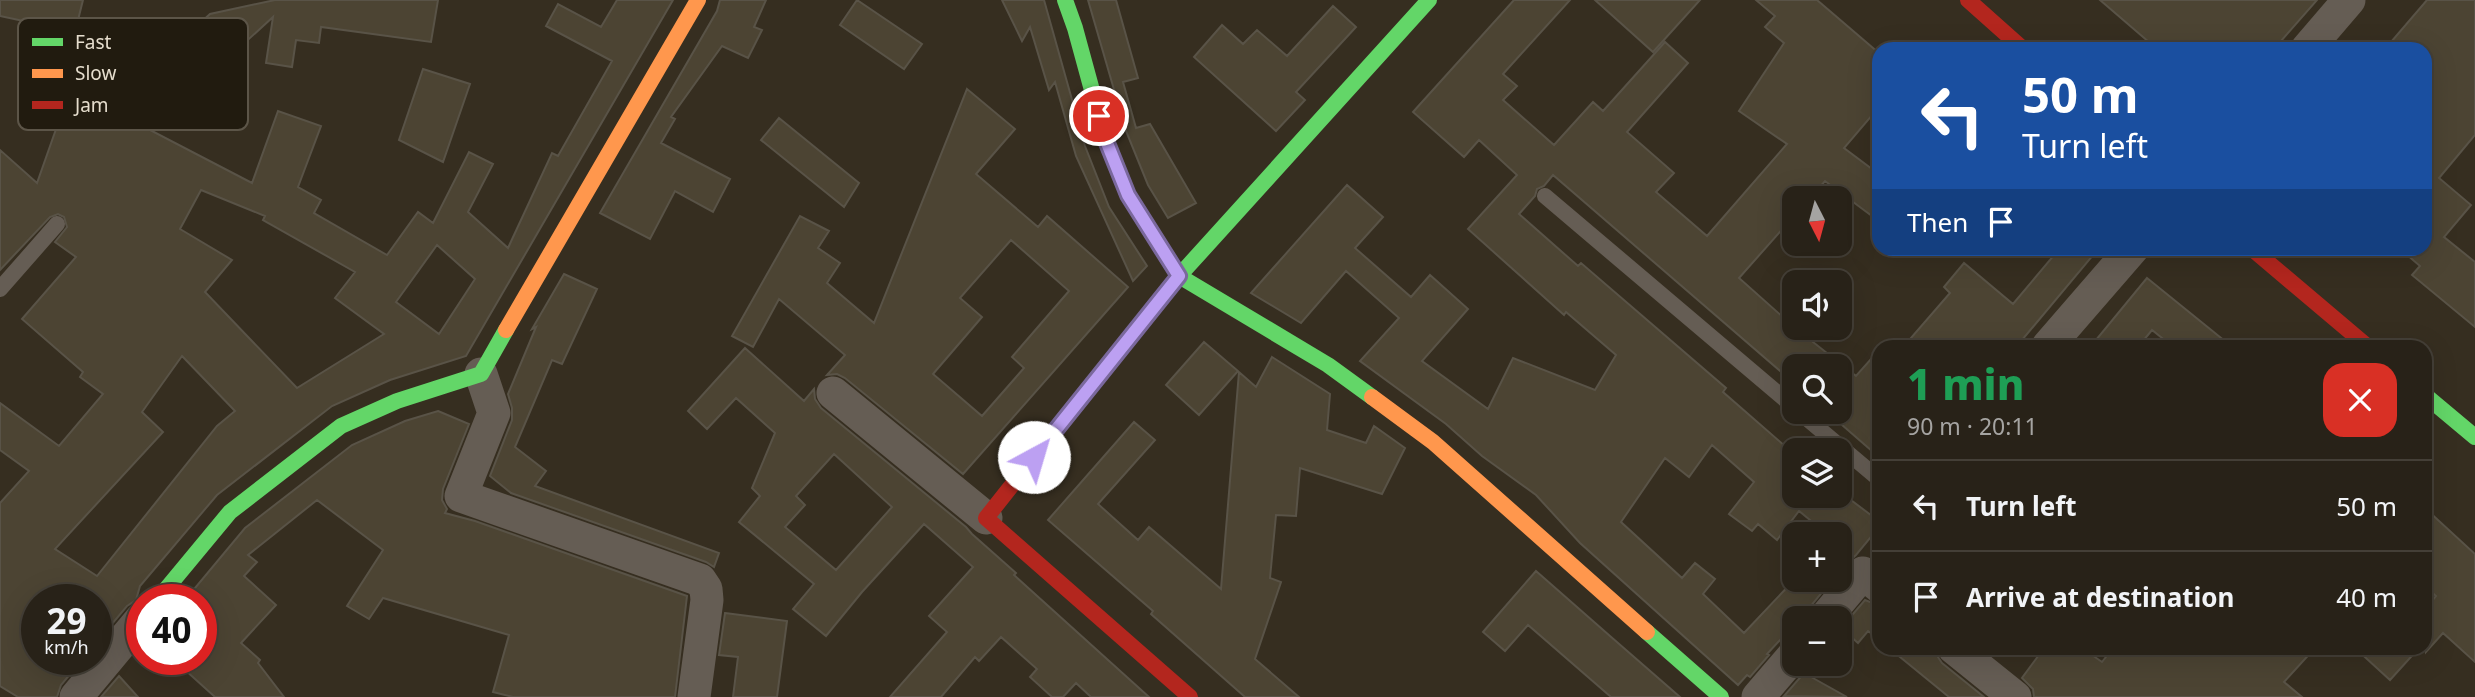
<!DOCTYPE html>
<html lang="en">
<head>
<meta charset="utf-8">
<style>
	:root { --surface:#282218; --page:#302a21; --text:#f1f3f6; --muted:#a5a4a2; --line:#443f37 }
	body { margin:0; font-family:"Noto Sans",sans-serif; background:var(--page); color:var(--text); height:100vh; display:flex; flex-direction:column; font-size:26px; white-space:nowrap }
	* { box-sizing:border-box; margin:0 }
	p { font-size:23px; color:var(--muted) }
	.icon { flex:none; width:38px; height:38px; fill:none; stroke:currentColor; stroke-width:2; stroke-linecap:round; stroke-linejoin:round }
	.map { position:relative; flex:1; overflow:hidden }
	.details { position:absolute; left:1872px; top:340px; width:560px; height:315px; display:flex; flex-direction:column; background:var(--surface); border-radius:21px; box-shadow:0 7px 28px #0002,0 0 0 2px var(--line) }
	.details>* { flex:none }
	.guide { position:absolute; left:1872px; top:42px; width:560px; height:214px; border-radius:21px; box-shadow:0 7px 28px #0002,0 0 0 2px var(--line); background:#1a4fa0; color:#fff; overflow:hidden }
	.needle { width:46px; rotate:174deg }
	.fabs { position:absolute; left:1782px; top:186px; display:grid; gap:14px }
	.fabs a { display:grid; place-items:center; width:70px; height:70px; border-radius:14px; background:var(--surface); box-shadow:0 7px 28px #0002,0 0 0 2px var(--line); font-size:35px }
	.speed { position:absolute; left:21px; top:584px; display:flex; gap:14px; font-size:35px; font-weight:700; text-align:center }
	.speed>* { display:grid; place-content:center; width:91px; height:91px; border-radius:50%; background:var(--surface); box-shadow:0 7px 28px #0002,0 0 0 2px var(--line); line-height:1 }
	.speed small { font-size:18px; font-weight:400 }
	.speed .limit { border:10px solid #d22; background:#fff; color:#111 }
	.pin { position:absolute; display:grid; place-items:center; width:60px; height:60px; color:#fff; margin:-30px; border:4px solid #fff; border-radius:50%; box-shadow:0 2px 7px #0007 }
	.me { position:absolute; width:77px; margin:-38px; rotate:39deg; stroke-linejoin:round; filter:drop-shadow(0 0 5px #0008) }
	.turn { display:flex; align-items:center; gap:24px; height:147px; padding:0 35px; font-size:32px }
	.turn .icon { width:91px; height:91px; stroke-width:2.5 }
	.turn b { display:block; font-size:49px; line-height:60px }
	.then { display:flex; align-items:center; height:66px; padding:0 35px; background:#0003; gap:14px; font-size:26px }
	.round { display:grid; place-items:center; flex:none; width:74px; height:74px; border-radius:21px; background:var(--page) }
	.overview { display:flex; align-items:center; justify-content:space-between; height:119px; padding:0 35px }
	h1 { font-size:42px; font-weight:800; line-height:52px; color:#1e9e55 }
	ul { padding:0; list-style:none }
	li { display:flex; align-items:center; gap:21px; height:91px; padding:0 35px; border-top:2px solid var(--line) }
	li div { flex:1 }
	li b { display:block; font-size:26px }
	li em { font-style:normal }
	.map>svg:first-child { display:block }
	.building { fill:#4c4433; stroke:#595347; stroke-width:2; fill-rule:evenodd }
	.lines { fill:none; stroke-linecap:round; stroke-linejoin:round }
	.lane { stroke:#655d54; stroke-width:16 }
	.street { stroke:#655d54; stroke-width:33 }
	.fast { stroke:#63d668; stroke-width:16 }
	.slow { stroke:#ff974d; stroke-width:16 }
	.jam { stroke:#b3261e; stroke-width:16 }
	.route-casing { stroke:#7a689d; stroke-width:18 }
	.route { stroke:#bca0f2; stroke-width:12 }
	.key { fill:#211b0f; stroke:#5c5548; stroke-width:2 }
	.key-label { font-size:19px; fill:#e5ddcd }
</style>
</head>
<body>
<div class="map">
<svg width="2475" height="697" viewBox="0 0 2475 697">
	<rect width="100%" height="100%" fill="#362e20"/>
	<path class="building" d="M 0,0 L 83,0 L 75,32 L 0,16 Z
		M 275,0 L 438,0 L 431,42 L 321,27 L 319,43 L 296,40 L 292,67 L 266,63 L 273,17 L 228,58 L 172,49 L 210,14 Z
		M 617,0 L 673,0 L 466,356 L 390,380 L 332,406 L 217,495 L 140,586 L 136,600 L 127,606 L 96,643 L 96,600 L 37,600 L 37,660 L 82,660 L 61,685 L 57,697 L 18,697 L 0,686 L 0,503 L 29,471 L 0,450 L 0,403 L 59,446 L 103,394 L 80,377 L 83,372 L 22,319 L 76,257 L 55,242 L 67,227 L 64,217 L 58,214 L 50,217 L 0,270 L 0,150 L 37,183 L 91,30 L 120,41 L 89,125 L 152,67 L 199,84 L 150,130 L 252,183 L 278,111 L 321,126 L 298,187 L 321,200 L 314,213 L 387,255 L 418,212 L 433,223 L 469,152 L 493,164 L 468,212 L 508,248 L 552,153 L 558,156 L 612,61 L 546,26 L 558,4 L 601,27 ZM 201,190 L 265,216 L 263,220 L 355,272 L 335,298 L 384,334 L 297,388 L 205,292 L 232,260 L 180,229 ZM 437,245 L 475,279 L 439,334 L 396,302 ZM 182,356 L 235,411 L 217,426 L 97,576 L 55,549 L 163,432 L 142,412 Z
		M 720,0 L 766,0 L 754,27 L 762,30 L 748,58 L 722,46 L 671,117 L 675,119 L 661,143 L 730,179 L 713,212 L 675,191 L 650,239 L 600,213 L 717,11 Z
		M 857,0 L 922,44 L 904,69 L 840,25 Z
		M 1002,0 L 1044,0 L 1085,146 L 1109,207 L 1147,266 L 1133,281 L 1076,156 L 1055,82 L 1049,90 L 1030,27 L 1022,41 Z
		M 1088,0 L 1116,0 L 1138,78 L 1123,82 L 1136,128 L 1150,124 L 1196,203 L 1168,218 L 1148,185 L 1126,131 Z
		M 1514,0 L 1570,0 L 1503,74 L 1517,86 L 1503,100 L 1554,145 L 1593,102 L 1603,111 L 1665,42 L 1688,63 L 1627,132 L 1674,173 L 1656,192 L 1707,236 L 1787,144 L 1739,111 L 1784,43 L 1765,27 L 1775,16 L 1756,0 L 1817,0 L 1880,54 L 1880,106 L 1844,148 L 1880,175 L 1880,222 L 1825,181 L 1810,198 L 1794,198 L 1794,216 L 1739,278 L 1794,327 L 1856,376 L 1880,349 L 1880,458 L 1826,411 L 1839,411 L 1839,366 L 1794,366 L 1794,383 L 1553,175 L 1544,186 L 1537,189 L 1535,196 L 1519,214 L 1578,266 L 1581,263 L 1726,388 L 1723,392 L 1794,454 L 1794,495 L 1839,495 L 1839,491 L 1880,522 L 1880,526 L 1856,555 L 1839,571 L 1839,534 L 1827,534 L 1799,511 L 1777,540 L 1758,524 L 1752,531 L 1729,514 L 1754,482 L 1712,445 L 1689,477 L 1665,458 L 1621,522 L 1682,578 L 1695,563 L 1715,579 L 1703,594 L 1744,633 L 1795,579 L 1833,579 L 1801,618 L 1794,618 L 1794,625 L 1767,654 L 1769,655 L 1750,677 L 1747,675 L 1738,685 L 1580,543 L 1536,495 L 1482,456 L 1446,424 L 1360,361 L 1399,318 L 1346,271 L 1301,323 L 1251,293 L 1347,185 L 1383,217 L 1355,248 L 1411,297 L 1430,275 L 1468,309 L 1422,361 L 1488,409 L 1513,358 L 1595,390 L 1616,355 L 1566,312 L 1564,315 L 1468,229 L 1517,175 L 1479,140 L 1464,157 L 1413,112 Z
		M 1595,0 L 1700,0 L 1653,52 Z
		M 2100,0 L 2317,0 L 2274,49 L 2157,49 Z
		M 2427,0 L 2475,0 L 2475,135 L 2439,178 L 2471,205 L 2444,237 L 2475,262 L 2475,327 L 2412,275 L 2420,266 L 2399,248 L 2426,248 L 2426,49 L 2385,49 Z
		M 1333,6 L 1356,27 L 1296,92 L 1305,100 L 1276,131 L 1194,57 L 1222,25 L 1243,44 L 1257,30 L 1287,56 Z
		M 423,69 L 470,84 L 443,162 L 399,140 Z
		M 967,89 L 1015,129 L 976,174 L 1038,227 L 1047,216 L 1128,287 L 963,474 L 845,378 L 837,374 L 827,375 L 845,355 L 779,299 L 753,347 L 732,336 L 800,216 L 829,231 L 818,248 L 840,263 L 827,283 L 874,323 ZM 1011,240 L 1069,291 L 1012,357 L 1024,368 L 982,416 L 933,374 L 982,317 L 960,298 Z
		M 779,118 L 859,183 L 844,207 L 761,140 Z
		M 2060,248 L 2099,248 L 2017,346 L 1904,346 L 1950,293 L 1944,287 L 1964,263 L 2013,304 Z
		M 564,274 L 597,289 L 562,364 L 552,360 L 515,447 L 546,471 L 535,486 L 719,553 L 714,567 L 706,562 L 511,493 L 490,476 L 512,420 L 512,408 L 508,394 L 536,327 L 532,329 Z
		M 2147,278 L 2231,346 L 2172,346 L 2152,330 L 2139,346 L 2091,346 Z
		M 1204,342 L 1238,371 L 1199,415 L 1166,385 Z
		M 745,348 L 804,401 L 814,389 L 815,399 L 821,408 L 966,527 L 972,534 L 1016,573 L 1014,575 L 1149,697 L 1091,697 L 1076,683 L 1063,697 L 1052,697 L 1030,677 L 1037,669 L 1001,637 L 979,661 L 975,657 L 941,697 L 890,697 L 947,632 L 929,616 L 973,567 L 924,524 L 862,592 L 826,636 L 793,609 L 814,584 L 739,522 L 760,496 L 752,488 L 775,433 L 736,398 L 707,429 L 688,411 ZM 834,454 L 892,507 L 836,570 L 785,527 L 805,505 L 796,496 Z
		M 1272,357 L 1330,394 L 1327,430 L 1366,443 L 1374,426 L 1405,448 L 1382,494 L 1300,468 L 1296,516 L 1276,515 L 1270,578 L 1281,582 L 1255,659 L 1299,697 L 1245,697 L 1151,614 L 1153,611 L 1048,520 L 1134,422 L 1155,440 L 1098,504 L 1138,540 L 1149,527 L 1221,589 L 1239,372 L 1256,387 Z
		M 438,411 L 469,424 L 443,489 L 442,500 L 447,509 L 445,513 L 475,521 L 687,596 L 675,697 L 513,697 L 493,692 L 509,635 L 383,598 L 369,619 L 347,606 L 383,550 L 317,500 L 248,555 L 257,562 L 244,576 L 276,605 L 241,643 L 260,660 L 258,663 L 284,697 L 215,697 L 174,660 L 201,660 L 201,600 L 185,600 L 245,528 L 352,445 L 405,421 Z
		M 2426,509 L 2475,554 L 2475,662 L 2443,633 L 2426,652 L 2426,608 L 2436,596 L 2426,587 Z
		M 1536,571 L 1610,636 L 1680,697 L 1611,697 L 1528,625 L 1505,651 L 1483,632 Z
		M 1865,600 L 1880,606 L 1880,640 L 1868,631 L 1858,643 L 1841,628 Z
		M 725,613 L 787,621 L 777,697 L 733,697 L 738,657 L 719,655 Z
		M 1889,648 L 1932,648 L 1942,663 L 1984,697 L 1949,697 Z
		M 2044,648 L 2082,648 L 2102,662 L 2113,648 L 2315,648 L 2284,682 L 2302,697 L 2034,697 L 2033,689 L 2022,678 Z
		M 2355,648 L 2419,648 L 2390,680 Z
		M 1804,673 L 1847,697 L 1784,696 Z
		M 119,676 L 138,697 L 101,697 Z"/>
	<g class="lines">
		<path class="lane" d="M 1545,196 L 1794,407
			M 0,289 L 57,224
			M 1798,411 L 1880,480"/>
		<path class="street" d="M 2307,49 L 2349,0
			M 2048,346 L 2133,248
			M 481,374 L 494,413 L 461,496 L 700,580 L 706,589 L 707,600 L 694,697
			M 833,393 L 986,518
			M 1825,618 L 1863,573 L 1880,587
			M 1954,648 L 2015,697
			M 76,697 L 142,618
			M 1758,697 L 1794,655"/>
		<path class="fast" d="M 1065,0 L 1075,28 L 1105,138 L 1128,195 L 1179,276 L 1328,365 L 1372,397
			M 2426,396 L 2475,437
			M 1032,460 L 1179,276 L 1429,0
			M 157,600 L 230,512 L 341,426 L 397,401 L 481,374 L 506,330
			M 1647,632 L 1721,697"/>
		<path class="slow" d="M 506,330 L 698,0
			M 1372,397 L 1433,442 L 1647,632"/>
		<path class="jam" d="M 1968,0 L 2023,49
			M 2251,248 L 2367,346
			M 1032,460 L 986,518 L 1190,697"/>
	</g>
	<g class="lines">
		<g class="route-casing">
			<path id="route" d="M 1034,457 L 1179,276 L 1128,195 L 1105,138 L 1099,116"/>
		</g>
		<use href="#route" class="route"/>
	</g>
	<rect x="18" y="18" width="230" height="112" rx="10" class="key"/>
	<rect x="32" y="38" width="31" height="8" fill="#63d668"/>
	<rect x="32" y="69" width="31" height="9" fill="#ff974d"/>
	<rect x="32" y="101" width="31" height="8" fill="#b3261e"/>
	<g class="key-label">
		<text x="75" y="49">Fast</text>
		<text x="75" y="80">Slow</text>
		<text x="75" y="112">Jam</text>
	</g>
</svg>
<div class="fabs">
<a><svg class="needle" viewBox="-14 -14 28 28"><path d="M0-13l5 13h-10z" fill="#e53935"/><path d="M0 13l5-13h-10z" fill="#a5a4a2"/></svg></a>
<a><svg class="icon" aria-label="sound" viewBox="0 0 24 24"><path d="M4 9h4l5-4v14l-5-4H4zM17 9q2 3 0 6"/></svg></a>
<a><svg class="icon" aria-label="search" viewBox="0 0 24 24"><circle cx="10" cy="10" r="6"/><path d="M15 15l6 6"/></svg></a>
<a><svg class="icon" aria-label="layers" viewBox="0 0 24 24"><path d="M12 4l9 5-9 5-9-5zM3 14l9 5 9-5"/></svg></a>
<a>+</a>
<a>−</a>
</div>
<div class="speed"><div>29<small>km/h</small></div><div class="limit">40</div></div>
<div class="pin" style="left:1099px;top:116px;background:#d93025"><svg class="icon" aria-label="arrive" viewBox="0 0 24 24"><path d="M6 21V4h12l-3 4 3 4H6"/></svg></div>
<svg class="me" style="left:1034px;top:457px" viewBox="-20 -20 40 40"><circle r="19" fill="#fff"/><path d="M0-13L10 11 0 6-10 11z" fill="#bca0f2"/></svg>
<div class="guide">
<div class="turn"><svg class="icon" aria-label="left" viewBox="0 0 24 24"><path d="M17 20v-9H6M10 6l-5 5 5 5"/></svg><div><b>50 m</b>Turn left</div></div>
<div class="then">Then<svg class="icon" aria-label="arrive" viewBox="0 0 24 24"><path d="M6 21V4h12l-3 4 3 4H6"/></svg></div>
</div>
<section class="details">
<div class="overview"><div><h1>1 min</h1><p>90 m · 20:11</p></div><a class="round" style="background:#d93025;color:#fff"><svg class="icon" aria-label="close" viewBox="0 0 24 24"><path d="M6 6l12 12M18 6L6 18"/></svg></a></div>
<ul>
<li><svg class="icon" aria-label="left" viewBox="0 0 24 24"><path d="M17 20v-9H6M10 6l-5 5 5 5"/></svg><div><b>Turn left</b></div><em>50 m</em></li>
<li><svg class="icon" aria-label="arrive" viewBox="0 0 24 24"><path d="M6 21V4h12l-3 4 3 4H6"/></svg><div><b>Arrive at destination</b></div><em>40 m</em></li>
</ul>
</section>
</div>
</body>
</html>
